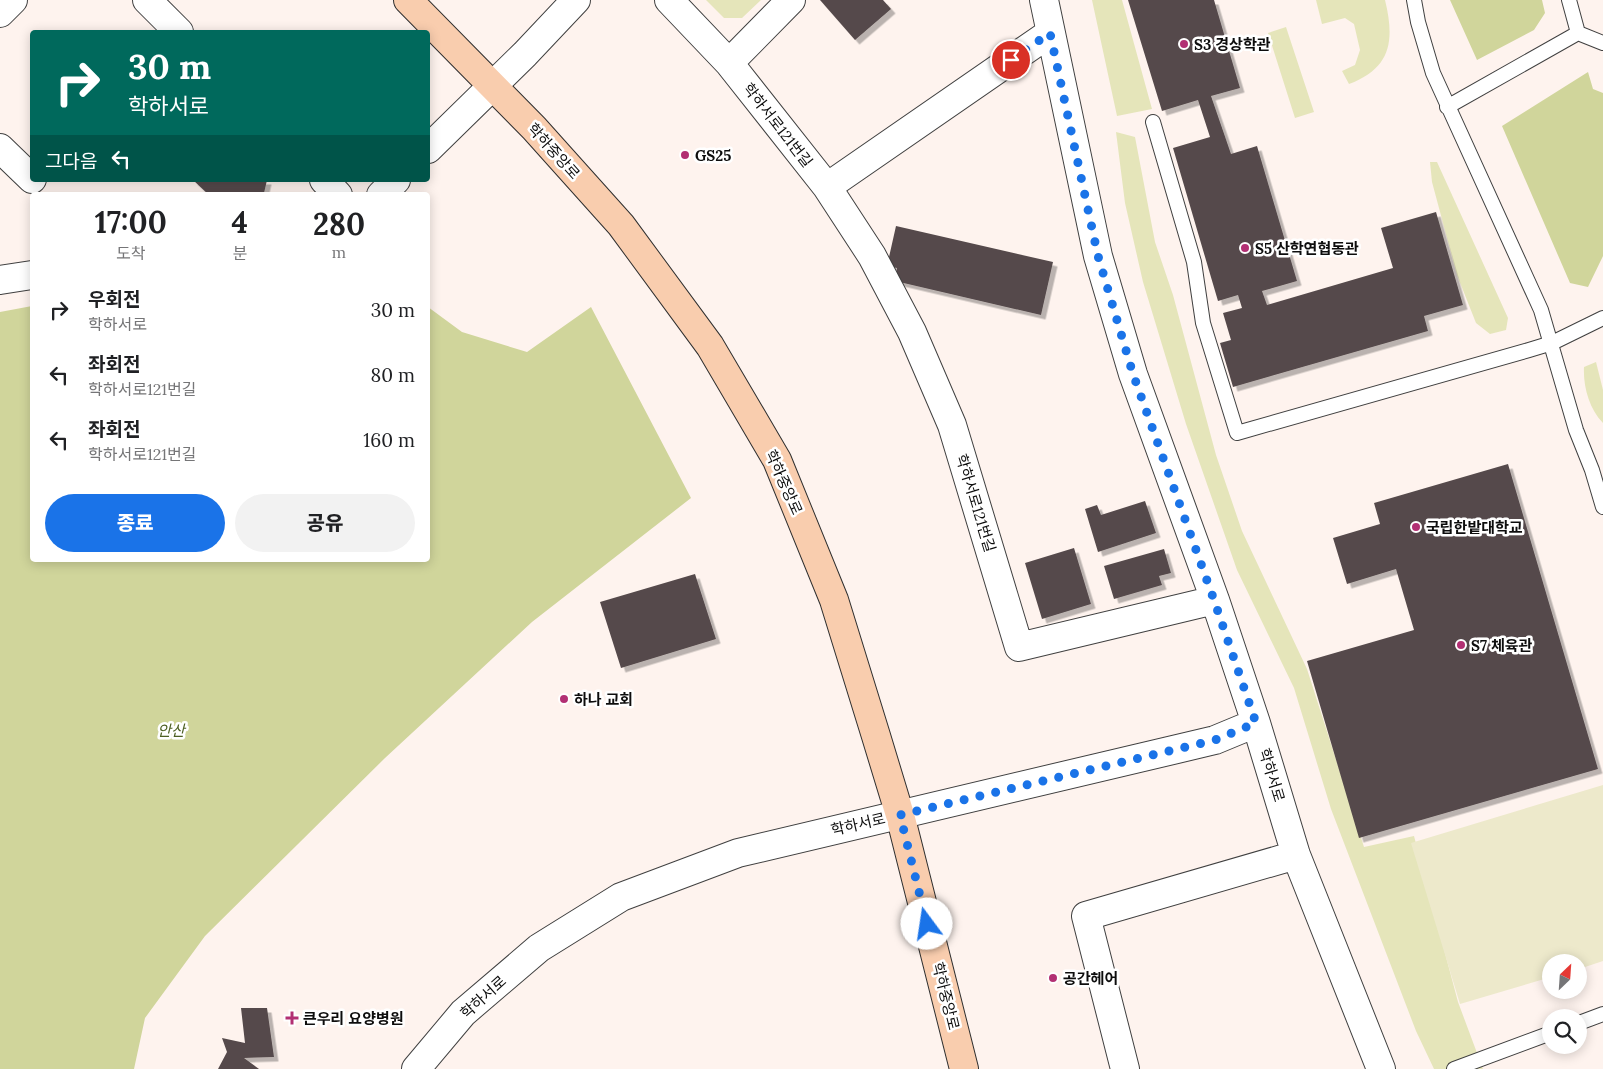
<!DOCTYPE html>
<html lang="ko">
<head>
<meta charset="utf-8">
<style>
	:root { --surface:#fff; --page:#f2f2f2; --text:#202124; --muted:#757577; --accent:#1a73e8 }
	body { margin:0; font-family:Lora,"Noto Sans KR",serif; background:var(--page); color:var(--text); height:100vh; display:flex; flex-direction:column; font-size:19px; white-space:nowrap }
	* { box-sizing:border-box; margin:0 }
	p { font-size:16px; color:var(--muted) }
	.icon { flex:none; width:28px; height:28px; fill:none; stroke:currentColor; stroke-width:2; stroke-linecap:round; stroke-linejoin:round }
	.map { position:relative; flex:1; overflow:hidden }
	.panel { position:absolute; left:30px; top:192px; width:400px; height:370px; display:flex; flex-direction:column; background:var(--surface); border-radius:5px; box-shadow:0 2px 12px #0003 }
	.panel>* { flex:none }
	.hud { position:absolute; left:30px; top:30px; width:400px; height:152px; border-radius:5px; box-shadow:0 2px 12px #0003; background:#00695c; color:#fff; overflow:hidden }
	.needle { width:32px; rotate:25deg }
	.buttons { position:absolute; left:1542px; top:954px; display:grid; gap:10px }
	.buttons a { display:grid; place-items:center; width:45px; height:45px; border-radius:50%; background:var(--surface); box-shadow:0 2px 12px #0003; font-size:25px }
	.pin { position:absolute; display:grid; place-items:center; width:42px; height:42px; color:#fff; margin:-21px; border:2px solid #fff; border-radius:50%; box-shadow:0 1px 5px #0007 }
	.me { position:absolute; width:55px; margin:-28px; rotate:346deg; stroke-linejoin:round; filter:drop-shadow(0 0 4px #0008) }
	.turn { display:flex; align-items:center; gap:18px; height:105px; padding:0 15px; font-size:22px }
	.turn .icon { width:65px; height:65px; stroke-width:2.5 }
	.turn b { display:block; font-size:35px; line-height:42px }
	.then { display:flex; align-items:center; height:48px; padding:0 15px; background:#0003; gap:10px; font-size:19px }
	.eta { display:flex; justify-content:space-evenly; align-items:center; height:85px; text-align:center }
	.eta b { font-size:30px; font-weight:800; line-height:35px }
	.primary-button { display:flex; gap:10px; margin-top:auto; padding:10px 15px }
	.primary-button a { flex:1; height:58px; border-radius:30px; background:var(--accent); color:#fff; font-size:20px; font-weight:800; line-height:58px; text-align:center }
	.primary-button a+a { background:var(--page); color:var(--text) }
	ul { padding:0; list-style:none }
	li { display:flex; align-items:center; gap:15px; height:65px; padding:0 15px }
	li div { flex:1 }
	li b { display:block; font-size:19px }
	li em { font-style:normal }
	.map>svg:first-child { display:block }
	.green { fill:#e5e5ba }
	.forest { fill:#d0d59b }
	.pitch { fill:#ede9cb }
	.building { fill:#554a4b; filter:url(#shadow) }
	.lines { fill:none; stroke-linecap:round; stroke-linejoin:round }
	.lane-casing { stroke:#404040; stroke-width:16 }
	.street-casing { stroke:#404040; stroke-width:30 }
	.secondary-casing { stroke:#2f2f2f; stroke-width:30 }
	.lane { stroke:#fff; stroke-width:14 }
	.street { stroke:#fff; stroke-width:28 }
	.secondary { stroke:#f9cdae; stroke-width:28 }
	.route { stroke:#1a73e8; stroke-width:9; stroke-dasharray:0 16.2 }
	.poi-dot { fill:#b22f73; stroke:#fff; stroke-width:2 }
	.labels { text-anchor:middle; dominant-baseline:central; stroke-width:5; stroke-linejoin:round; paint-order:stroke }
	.poi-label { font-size:15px; font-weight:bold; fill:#0d0d0d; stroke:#fff; text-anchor:start }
	.street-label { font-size:15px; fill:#0d0d0d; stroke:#fff }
	.park-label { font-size:15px; font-style:italic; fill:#4c5f22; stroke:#fff }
</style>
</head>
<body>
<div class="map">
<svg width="1603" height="1069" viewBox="0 0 1603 1069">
	<defs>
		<filter id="shadow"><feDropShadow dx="4.5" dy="4.5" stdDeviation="0" flood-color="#0004"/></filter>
	</defs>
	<rect width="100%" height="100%" fill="#fef3ee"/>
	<path class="green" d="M 706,0 L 761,0 L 742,18 L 724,18 Z
		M 1092,0 L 1122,0 L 1152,109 L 1117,116 Z
		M 1316,0 L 1385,0 C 1395,41 1391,68 1349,84 L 1342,71 L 1355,65 L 1360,50 L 1354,24 L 1345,18 L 1322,24 Z
		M 1286,27 L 1314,112 L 1295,118 L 1268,33 Z
		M 1116,132 L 1135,137 L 1155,242 L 1173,295 L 1216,455 L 1242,531 L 1307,669 L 1364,847 L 1414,836 L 1458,1002 L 1483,1069 L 1434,1069 L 1416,1031 L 1331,809 L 1294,688 L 1237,570 L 1186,424 L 1143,282 L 1125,203 Z
		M 1430,162 L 1437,162 L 1508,318 L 1506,330 L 1490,334 L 1476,323 L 1457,275 L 1432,182 Z
		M 1596,362 L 1603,390 L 1603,423 C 1589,409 1583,386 1584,367 Z"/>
	<path class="forest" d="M 1450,0 L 1542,0 L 1545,13 L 1534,30 L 1477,60 Z
		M 1588,72 L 1593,89 L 1603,93 L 1603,256 L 1588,287 L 1570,283 L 1502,126 Z
		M 32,306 L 32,560 L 428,560 L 428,307 L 462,332 L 527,352 L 591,307 L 691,498 L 532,622 L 385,758 L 205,936 L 145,1018 L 134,1069 L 0,1069 L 0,312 Z"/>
	<path class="pitch" d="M 1603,785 L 1603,961 L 1579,969 L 1579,962 L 1551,962 L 1551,977 L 1460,1004 L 1411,843 Z"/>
	<path class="building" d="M 820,0 L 883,0 L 891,9 L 855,40 Z
		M 1128,0 L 1214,0 L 1240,88 L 1211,96 L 1231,154 L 1257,146 L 1297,281 L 1262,291 L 1267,305 L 1393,268 L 1381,228 L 1436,212 L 1463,305 L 1424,316 L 1428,331 L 1233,387 L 1220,343 L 1231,340 L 1223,313 L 1242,308 L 1238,295 L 1218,301 L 1173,148 L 1210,137 L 1198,100 L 1162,111 Z
		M 193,180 L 267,180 L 264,193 L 215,195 L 209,195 Z
		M 896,226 L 1053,262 L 1041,315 L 895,281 L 897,268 L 887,266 Z
		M 1508,464 L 1598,769 L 1359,838 L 1307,661 L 1414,630 L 1396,569 L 1347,584 L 1333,538 L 1380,524 L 1374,503 Z
		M 1145,501 L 1156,533 L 1098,552 L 1085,509 L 1097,505 L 1101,515 Z
		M 1074,548 L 1091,604 L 1042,619 L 1025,563 Z
		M 1164,549 L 1171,573 L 1159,576 L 1162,585 L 1114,599 L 1104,566 Z
		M 695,574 L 716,639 L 621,668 L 600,602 Z
		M 241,1008 L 267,1008 L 274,1057 L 244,1058 L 259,1069 L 218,1069 L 227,1052 L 222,1038 L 245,1043 Z"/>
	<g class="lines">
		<g class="lane-casing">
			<path id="lane" d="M 1414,0 L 1418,22 L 1433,73 L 1541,310 L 1576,430 L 1592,470 L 1603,507
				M 1569,0 L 1578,33
				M 1578,33 L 1603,43
				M 1447,107 L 1578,33
				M 1153,122 L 1194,262 L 1203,323 L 1237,433 L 1529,350 L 1552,343 L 1603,318
				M 1579,1023 L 1603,1014
				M 1454,1069 L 1551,1033"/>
		</g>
		<g class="street-casing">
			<path id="street" d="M 147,0 L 179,32
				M 669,0 L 729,63 L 827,187 L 872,256 L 912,332 L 952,425 L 1019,647 L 1215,600
				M 1044,0 L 1098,256 L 1133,374 L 1215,600 L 1256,723 L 1296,855 L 1381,1069
				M 0,13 L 13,0
				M 729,63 L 791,0
				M 0,148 L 32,179
				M 428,149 L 525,54 L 576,0
				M 324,180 L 338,195
				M 827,187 L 1050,33
				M 381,195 L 396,180
				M 0,280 L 32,275
				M 416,1069 L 463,1013 L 539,948 L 621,897 L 738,853 L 1215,740 L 1256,723
				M 1125,1069 L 1086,916 L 1296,855"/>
		</g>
		<g class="secondary-casing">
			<path id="secondary" d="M 408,0 L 534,128 L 621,225 L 710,346 L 777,460 L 834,600 L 876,736 L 900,815 L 964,1069"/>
		</g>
		<use href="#lane" class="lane"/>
		<use href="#street" class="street"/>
		<use href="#secondary" class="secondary"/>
	</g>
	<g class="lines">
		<path class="route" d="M 927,924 L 900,815 L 1215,740 L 1256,723 L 1214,600 L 1133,374 L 1098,256 L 1050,33 L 1011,60"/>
	</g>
	<g class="poi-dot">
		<circle cx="1184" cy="44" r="5"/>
		<circle cx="685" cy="155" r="5"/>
		<circle cx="1245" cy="248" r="5"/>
		<circle cx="1416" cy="527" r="5"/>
		<circle cx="1461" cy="645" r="5"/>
		<circle cx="564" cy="699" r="5"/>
		<circle cx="1053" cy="978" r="5"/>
		<path d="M289.5 1010.5h5v5h5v5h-5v5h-5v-5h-5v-5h5z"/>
	</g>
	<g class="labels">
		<g class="poi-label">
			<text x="1194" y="44">S3 경상학관</text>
			<text x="695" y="155">GS25</text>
			<text x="1255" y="248">S5 산학연협동관</text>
			<text x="1426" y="527">국립한밭대학교</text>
			<text x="1471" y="645">S7 체육관</text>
			<text x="574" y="699">하나 교회</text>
			<text x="1063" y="978">공간헤어</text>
			<text x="303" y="1018">큰우리 요양병원</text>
		</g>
		<g class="street-label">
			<text transform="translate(778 125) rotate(52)">학하서로121번길</text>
			<text transform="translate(554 151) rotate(48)">학하중앙로</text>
			<text transform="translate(784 482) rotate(66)">학하중앙로</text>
			<text transform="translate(976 503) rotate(73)">학하서로121번길</text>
			<text transform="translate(1272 775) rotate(73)">학하서로</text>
			<text transform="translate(858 824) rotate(-13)">학하서로</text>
			<text transform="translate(946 996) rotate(76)">학하중앙로</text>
			<text transform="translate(483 997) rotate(-42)">학하서로</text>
		</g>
		<g class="park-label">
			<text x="171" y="730">안산</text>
		</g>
	</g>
</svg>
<div class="buttons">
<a><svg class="needle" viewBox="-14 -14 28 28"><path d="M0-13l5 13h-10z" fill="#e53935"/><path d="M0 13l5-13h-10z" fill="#757577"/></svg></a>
<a><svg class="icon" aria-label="search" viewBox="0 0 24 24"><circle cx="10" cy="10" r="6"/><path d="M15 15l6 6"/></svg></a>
</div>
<div class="pin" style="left:1011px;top:60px;background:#d93025"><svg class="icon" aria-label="arrive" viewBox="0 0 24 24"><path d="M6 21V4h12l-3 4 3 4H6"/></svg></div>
<svg class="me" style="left:927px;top:924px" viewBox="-20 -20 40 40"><circle r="19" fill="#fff"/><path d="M0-13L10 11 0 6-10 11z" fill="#1a73e8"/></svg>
<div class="hud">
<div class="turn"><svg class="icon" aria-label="right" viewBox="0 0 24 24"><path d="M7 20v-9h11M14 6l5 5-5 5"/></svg><div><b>30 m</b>학하서로</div></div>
<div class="then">그다음<svg class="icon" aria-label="left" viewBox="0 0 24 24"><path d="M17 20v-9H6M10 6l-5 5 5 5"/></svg></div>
</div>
<section class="panel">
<div class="eta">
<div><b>17:00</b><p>도착</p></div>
<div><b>4</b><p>분</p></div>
<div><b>280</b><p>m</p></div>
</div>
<ul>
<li><svg class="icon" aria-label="right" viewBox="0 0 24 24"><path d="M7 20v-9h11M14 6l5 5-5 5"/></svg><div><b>우회전</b><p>학하서로</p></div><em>30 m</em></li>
<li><svg class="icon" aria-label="left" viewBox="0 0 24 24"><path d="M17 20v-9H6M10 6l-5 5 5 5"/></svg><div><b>좌회전</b><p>학하서로121번길</p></div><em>80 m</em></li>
<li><svg class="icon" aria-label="left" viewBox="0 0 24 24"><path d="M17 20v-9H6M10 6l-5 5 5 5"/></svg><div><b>좌회전</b><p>학하서로121번길</p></div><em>160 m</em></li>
</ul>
<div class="primary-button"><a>종료</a><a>공유</a></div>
</section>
</div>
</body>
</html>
